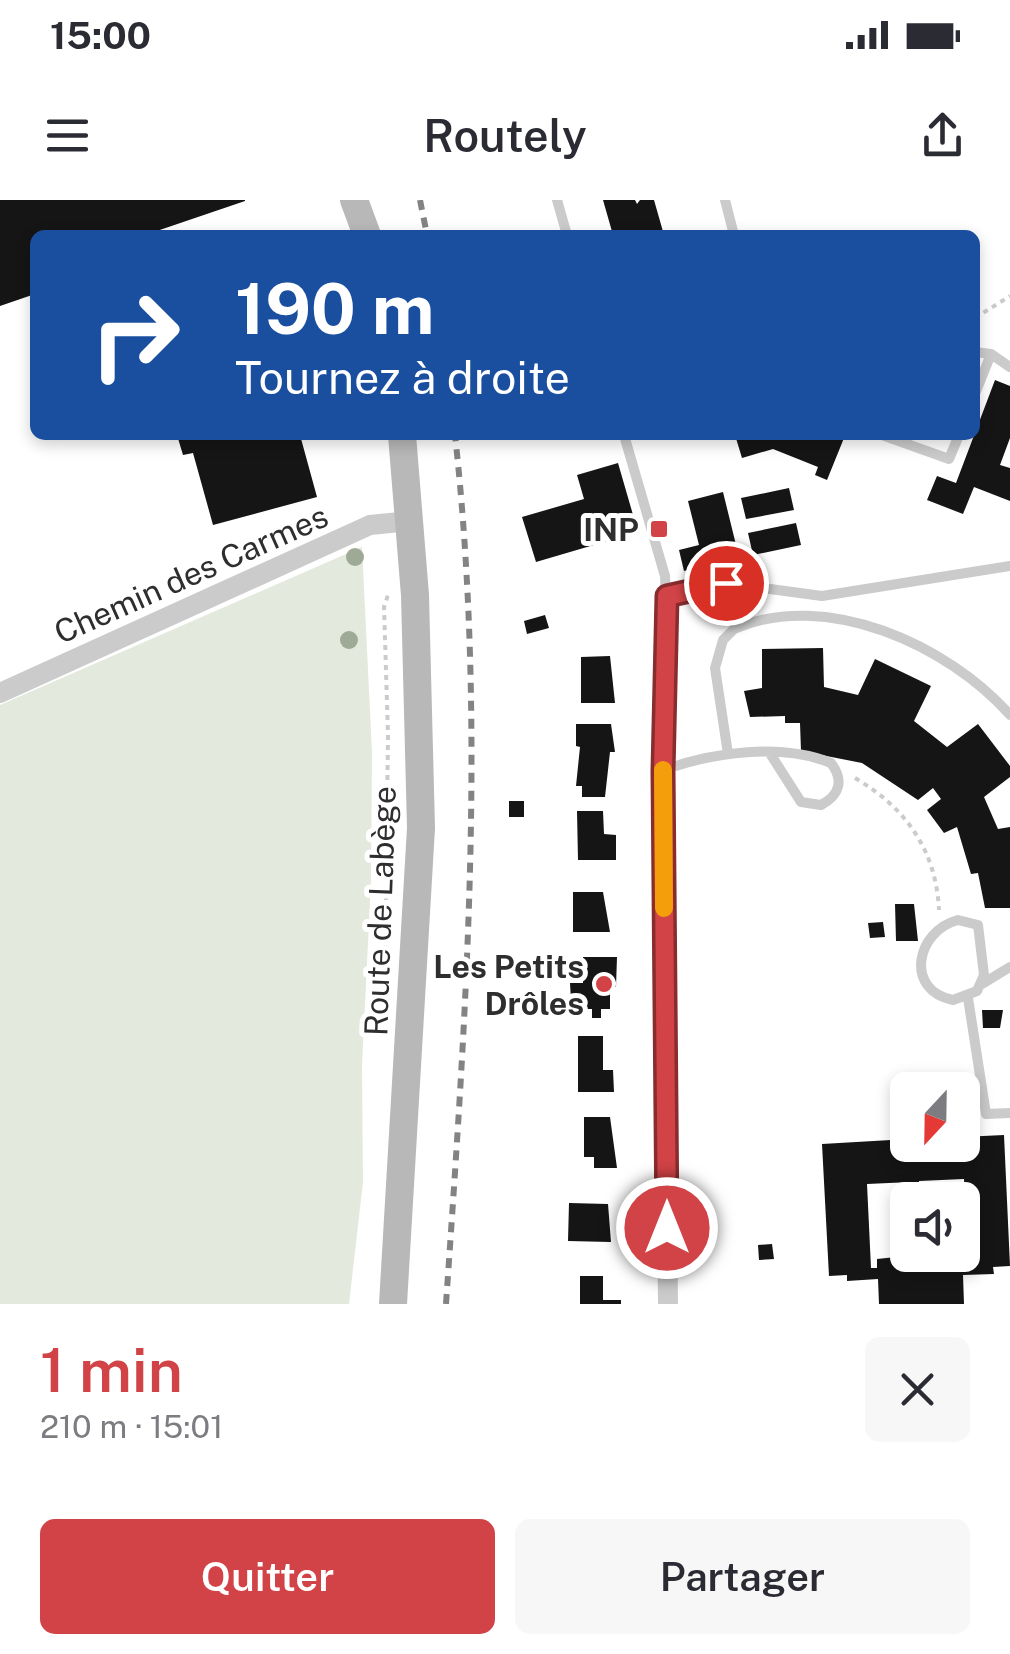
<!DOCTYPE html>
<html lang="fr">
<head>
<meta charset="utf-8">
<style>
	:root { --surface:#fff; --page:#f7f7f7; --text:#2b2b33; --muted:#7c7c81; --accent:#d14346 }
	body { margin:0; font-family:"Public Sans",sans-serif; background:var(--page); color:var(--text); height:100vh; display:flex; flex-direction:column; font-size:38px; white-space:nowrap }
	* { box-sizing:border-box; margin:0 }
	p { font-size:32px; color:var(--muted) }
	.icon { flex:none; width:55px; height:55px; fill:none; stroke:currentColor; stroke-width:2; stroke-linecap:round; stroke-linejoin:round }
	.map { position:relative; height:1104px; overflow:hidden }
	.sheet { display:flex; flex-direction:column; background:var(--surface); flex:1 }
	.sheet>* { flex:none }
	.banner { position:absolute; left:30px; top:30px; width:950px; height:210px; border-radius:15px; box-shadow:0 5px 15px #0003; background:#1a4fa0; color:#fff; overflow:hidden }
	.needle { width:65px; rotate:202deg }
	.tools { position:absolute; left:890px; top:872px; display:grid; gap:20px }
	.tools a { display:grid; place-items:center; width:90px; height:90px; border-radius:15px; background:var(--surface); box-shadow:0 5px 15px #0003; font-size:50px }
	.pin { position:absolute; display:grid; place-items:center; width:85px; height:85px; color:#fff; margin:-42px; border:5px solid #fff; border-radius:50%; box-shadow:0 2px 10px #0007 }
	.me { position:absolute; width:110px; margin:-55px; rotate:0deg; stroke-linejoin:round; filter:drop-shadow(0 0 8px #0008) }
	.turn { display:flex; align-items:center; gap:35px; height:210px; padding:0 40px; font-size:45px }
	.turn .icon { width:130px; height:130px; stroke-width:2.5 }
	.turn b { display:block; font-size:70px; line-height:85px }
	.round { display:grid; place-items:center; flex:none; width:105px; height:105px; border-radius:15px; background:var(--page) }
	.headline { display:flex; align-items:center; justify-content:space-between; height:170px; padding:0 40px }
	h1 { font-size:60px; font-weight:600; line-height:75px; color:var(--accent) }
	.button { display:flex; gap:20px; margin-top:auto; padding:20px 40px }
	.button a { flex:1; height:115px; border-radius:15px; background:var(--accent); color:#fff; font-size:40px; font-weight:600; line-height:115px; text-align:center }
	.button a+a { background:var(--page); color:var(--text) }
	.status { display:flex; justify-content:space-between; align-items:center; height:70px; padding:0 50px; background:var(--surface); direction:ltr }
	.status svg { height:28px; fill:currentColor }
	header { display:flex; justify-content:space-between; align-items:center; height:130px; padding:0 40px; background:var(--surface); font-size:45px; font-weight:600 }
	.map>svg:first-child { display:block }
	.green { fill:#e3eadd }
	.building { fill:#151515; fill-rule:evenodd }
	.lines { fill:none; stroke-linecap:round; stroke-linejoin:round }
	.path { stroke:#cbcbcb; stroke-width:4; stroke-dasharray:5 5; stroke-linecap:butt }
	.lane { stroke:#cbcbcb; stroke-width:10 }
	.street { stroke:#cbcbcb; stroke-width:20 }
	.secondary { stroke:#b8b8b8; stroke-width:28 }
	.rail { stroke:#838383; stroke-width:6; stroke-dasharray:10 8; stroke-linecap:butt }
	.tree { fill:#9eaa96 }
	.route-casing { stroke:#882c2e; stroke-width:25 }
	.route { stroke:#d14346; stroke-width:18 }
	.slow { stroke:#f59e0b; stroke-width:18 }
	.poi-dot { fill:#d14346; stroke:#fff; stroke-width:4 }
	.labels { text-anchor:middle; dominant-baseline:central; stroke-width:10; stroke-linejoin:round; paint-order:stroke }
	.poi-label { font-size:32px; font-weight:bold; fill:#2e2e2e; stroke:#fff; text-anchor:end }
	.street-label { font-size:32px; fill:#2e2e2e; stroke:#fff }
</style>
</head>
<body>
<div class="status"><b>15:00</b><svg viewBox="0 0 49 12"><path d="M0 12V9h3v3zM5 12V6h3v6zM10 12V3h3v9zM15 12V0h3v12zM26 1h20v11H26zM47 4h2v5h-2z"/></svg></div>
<header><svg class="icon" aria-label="menu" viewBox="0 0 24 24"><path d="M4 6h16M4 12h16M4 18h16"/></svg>Routely<svg class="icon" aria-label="share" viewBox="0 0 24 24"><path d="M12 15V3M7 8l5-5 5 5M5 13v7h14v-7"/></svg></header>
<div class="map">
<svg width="1010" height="1104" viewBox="0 0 1010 1104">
	<rect width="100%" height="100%" fill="#fff"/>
	<path class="green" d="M 362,347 L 372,552 L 371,681 L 362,866 L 363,982 L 349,1104 L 0,1104 L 0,505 Z"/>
	<path class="building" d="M 0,0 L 245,0 L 245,1 L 145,35 L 35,35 L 35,94 L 0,106 Z
		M 603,0 L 635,0 L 637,4 L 640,0 L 654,0 L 664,35 L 613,35 Z
		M 995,180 L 1010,186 L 1010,238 L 1000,265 L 1010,268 L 1010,301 L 974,287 L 963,314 L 927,300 L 937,276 L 956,283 Z
		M 177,235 L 300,235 L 317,297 L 213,325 L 193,253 L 183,255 Z
		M 735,235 L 838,235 L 844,238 L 827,280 L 815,275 L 818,267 L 773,249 L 742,258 Z
		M 618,263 L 638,332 L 536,362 L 522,317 L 584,299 L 577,275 Z
		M 789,288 L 794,310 L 746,319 L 741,298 Z
		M 723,292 L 739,357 L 684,371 L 679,350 L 699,345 L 688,301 Z
		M 796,323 L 801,345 L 753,355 L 748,333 Z
		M 545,415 L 549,428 L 527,434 L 524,421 Z
		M 823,448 L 824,487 L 858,495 L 875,459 L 931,486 L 914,521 L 947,547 L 978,524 L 1010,566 L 1010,577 L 984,597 L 998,629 L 1010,627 L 1010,708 L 985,708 L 978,673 L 971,674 L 957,627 L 944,633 L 927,610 L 941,599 L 933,588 L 918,600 L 862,563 L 801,551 L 800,523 L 785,523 L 785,516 L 750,517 L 744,491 L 762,488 L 762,449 Z
		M 610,456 L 615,503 L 581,503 L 581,457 Z
		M 576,524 L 611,524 L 615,552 L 610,552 L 605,597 L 582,597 L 582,586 L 576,586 L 580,547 L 576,546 Z
		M 509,601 L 524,601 L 524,617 L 509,617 Z
		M 577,611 L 603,611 L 604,634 L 616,635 L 616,660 L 578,660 Z
		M 573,692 L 603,692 L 610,732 L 573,732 Z
		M 895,704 L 914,704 L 918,741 L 896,741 Z
		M 883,722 L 885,737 L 870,738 L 868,723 Z
		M 583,757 L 617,757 L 616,787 L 610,787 L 610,809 L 601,809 L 601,818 L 592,818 L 592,809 L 584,809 L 584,801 L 571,801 L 570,783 L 583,783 Z
		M 982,810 L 1003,810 L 1000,828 L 983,828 Z
		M 578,836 L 603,836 L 603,870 L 613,870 L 614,892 L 578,892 Z
		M 584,917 L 610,917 L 617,968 L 594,968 L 594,957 L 584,957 Z
		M 1004,935 L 1010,1066 L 993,1067 L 994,1074 L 963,1075 L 964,1104 L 879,1104 L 878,1079 L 847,1081 L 847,1075 L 829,1076 L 822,944 L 908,939 L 908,945 L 962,945 L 962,937 ZM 964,979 L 968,1062 L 962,1063 L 962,1055 L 915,1055 L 877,1059 L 877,1068 L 871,1068 L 867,984 L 911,982 L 912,1000 L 920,1000 L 919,981 Z
		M 569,1003 L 608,1004 L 611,1042 L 568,1041 Z
		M 772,1044 L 774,1059 L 759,1060 L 758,1045 Z
		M 580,1076 L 603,1076 L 603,1100 L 621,1100 L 621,1104 L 580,1104 Z"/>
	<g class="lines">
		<path class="path" d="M 975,118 L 1010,96
			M 855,578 C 906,608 936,650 939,710
			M 385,780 L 388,535 L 384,407 L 388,395"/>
		<path class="lane" d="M 557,0 L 567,35
			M 725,0 L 734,35
			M 975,152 L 991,154 L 1010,167
			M 975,194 L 991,154
			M 624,235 L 665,376 L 667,423
			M 882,235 L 949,259 L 959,235
			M 667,396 L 726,383 L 822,396 L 1010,366
			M 728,554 L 715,468 L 723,440 L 734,429 C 826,389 948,445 1010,515
			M 664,570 C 713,552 781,543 831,563 C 844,580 840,595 821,605 L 801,602 L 771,555
			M 958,720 L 978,725 L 984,775 L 977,791 L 953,800 C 904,790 916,731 958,720 Z
			M 982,784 L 1010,767
			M 968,798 L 986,914 L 1010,913"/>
		<path class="street" d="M 667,423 L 663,571 L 668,1104
			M 0,493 L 370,325 L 410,321"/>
		<path class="secondary" d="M 354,0 L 367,35
			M 393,1104 L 421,628 L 415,395 L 402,235"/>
		<path class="rail" d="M 420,0 L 427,35
			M 446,1104 C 466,815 487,524 455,235"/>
	</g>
	<g class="tree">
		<circle cx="355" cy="357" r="9"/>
		<circle cx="349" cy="440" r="9"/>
	</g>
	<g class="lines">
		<g class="route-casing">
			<path id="route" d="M 667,1028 L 663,571 L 667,396 L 726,383"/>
		</g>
		<use href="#route" class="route"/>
		<path class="slow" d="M 663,570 L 664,708"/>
	</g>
	<g class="poi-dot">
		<rect x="649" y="319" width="20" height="20" rx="5"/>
		<circle cx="604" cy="784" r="10"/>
	</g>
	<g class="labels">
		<g class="poi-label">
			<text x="639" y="329">INP</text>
			<text x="584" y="766">Les Petits<tspan x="584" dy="37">Drôles</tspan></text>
		</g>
		<g class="street-label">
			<text transform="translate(191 374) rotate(-24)">Chemin des Carmes</text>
			<text transform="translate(380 711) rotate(-88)">Route de Labège</text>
		</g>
	</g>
</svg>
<div class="tools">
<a><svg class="needle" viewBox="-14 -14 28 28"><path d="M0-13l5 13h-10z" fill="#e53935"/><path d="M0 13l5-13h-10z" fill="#7c7c81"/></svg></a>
<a><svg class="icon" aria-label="sound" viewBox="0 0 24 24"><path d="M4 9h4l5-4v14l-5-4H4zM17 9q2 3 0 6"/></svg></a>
</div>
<div class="pin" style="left:726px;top:383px;background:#d93025"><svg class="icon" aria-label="arrive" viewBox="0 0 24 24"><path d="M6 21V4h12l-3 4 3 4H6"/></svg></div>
<svg class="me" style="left:667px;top:1028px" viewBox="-20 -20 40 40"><circle r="17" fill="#d14346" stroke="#fff" stroke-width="3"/><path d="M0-11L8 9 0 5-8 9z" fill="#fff"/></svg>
<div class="banner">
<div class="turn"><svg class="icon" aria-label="right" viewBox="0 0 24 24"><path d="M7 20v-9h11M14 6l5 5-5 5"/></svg><div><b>190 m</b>Tournez à droite</div></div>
</div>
</div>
<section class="sheet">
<div class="headline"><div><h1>1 min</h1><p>210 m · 15:01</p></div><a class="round"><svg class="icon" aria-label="close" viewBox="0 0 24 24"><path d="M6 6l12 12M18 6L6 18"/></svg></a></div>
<div class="button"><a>Quitter</a><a>Partager</a></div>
</section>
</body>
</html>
